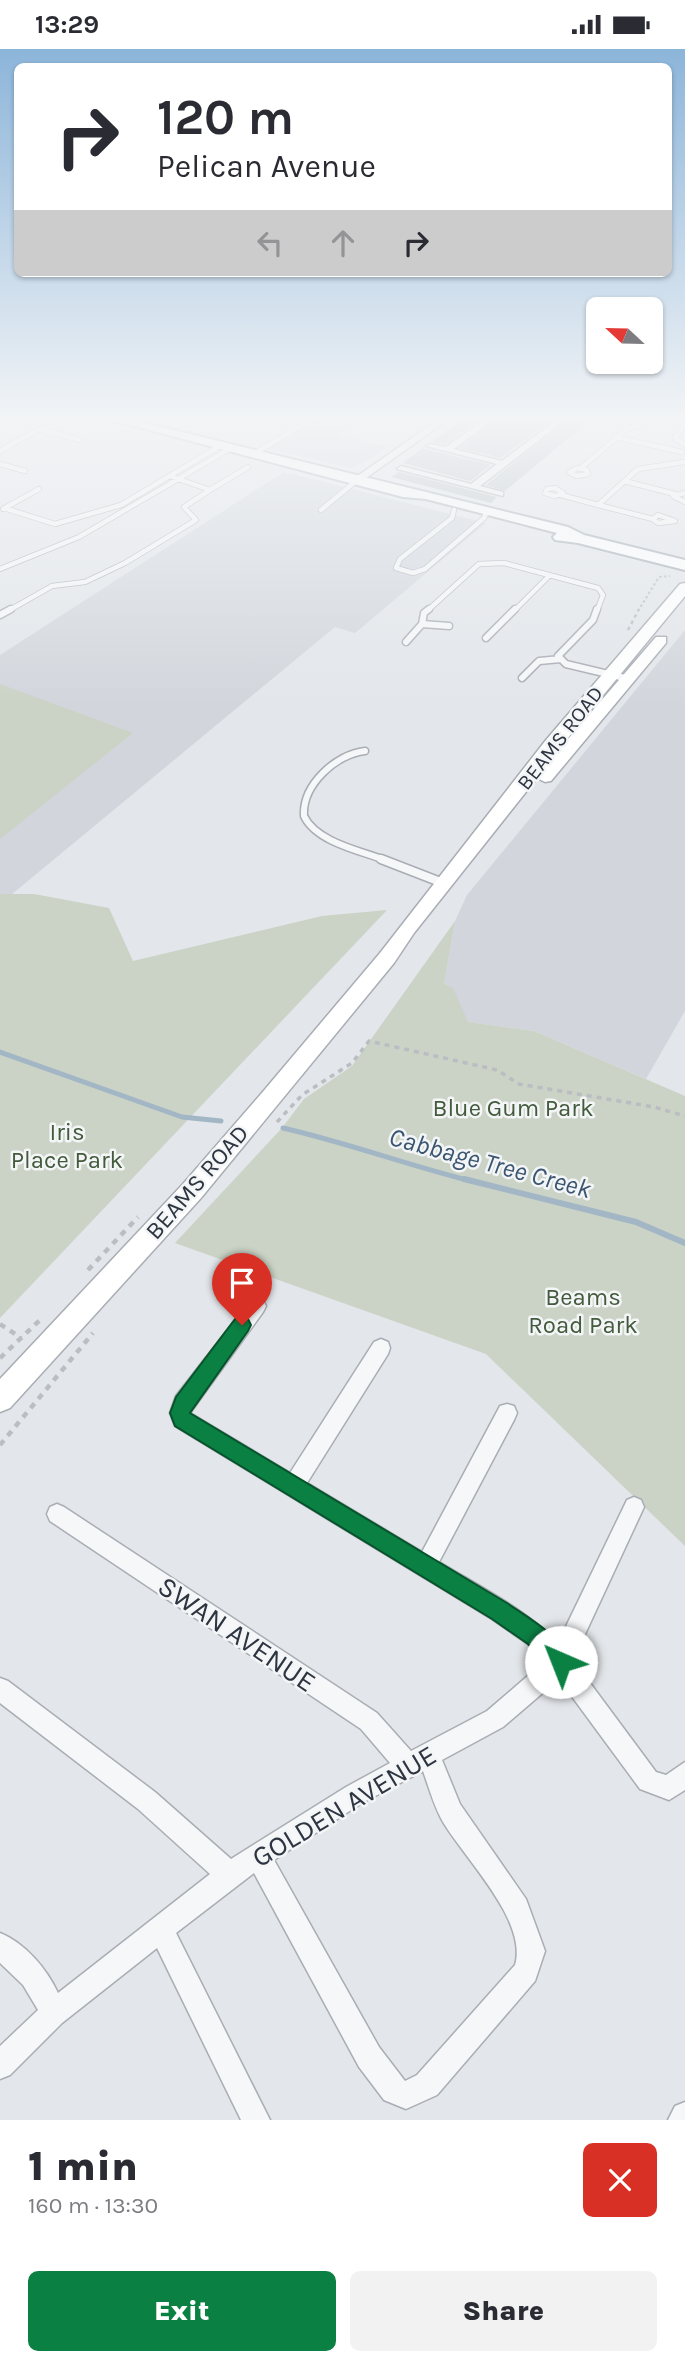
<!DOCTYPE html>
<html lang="en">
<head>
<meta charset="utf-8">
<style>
	:root { --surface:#fff; --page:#f2f2f3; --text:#2b2b33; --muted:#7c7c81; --accent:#0b8043 }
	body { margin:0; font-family:Karla,sans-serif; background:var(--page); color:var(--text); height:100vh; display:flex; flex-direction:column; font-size:26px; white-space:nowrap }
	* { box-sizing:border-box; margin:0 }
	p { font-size:23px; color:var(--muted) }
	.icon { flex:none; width:38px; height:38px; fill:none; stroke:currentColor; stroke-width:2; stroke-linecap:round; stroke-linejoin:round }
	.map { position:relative; height:2071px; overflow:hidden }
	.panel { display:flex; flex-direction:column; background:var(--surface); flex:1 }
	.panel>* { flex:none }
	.hud { position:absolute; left:14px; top:14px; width:658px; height:214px; border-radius:10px; box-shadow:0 2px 5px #0004; background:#fff; color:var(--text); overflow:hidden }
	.needle { width:46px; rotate:292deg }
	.fabs { position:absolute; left:586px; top:248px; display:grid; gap:14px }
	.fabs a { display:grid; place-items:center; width:77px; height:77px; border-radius:10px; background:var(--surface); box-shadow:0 2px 5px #0004; font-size:35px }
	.pin { position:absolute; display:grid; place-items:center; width:60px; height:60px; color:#fff; margin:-72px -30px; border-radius:50% 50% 50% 0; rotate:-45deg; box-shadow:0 0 7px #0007 }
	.pin .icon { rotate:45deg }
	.me { position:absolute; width:77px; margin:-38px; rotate:316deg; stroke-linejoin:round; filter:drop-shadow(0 0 5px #0008) }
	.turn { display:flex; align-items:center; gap:24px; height:147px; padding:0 28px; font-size:32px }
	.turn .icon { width:91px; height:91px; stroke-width:2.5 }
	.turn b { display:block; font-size:49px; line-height:60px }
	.lanes { display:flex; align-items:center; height:66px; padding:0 28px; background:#0003; justify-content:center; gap:35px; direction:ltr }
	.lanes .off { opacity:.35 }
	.round { display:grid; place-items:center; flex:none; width:74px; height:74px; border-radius:10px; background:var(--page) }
	.overview { display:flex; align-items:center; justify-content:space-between; height:119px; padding:0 28px }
	h1 { font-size:42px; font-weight:800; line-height:52px }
	.cta { display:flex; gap:14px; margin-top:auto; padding:14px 28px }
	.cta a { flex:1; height:80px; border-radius:10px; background:var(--accent); color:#fff; font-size:28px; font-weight:800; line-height:80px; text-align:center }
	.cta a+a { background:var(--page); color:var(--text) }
	.status { display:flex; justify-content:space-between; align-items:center; height:49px; padding:0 35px; background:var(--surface); direction:ltr }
	.status svg { height:19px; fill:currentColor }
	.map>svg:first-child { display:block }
	.built { fill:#d2d6dc }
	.green { fill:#cad3c5 }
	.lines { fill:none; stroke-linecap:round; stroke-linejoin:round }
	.stream-far1 { stroke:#a2b6c6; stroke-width:5 }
	.stream { stroke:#a2b6c6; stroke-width:6 }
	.building { fill:#bbc0c6 }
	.service-far2-casing { stroke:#a9adb4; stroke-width:6 }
	.service-far1-casing { stroke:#a9adb4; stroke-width:9 }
	.service-casing { stroke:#a9adb4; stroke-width:11 }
	.minor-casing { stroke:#a9adb4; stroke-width:3 }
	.secondary-casing { stroke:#a9adb4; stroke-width:3 }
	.primary-casing { stroke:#a4acb5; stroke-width:4 }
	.path-far3 { stroke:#babdc2; stroke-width:2; stroke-dasharray:2.5 2.5; stroke-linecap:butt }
	.path-far2 { stroke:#babdc2; stroke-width:2.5; stroke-dasharray:3.5 3.5; stroke-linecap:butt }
	.path-far1 { stroke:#babdc2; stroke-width:3.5; stroke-dasharray:5 5; stroke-linecap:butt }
	.path { stroke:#babdc2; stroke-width:4.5; stroke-dasharray:6 6; stroke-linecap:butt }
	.service-far2 { stroke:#f6f7f9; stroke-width:4.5 }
	.service-far1 { stroke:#f6f7f9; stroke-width:6 }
	.service { stroke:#f6f7f9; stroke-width:8 }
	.minor { fill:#f6f7f9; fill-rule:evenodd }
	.secondary { fill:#fff; fill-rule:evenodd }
	.primary { fill:#fff; fill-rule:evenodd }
	.route { fill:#0b8043; stroke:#07532c; stroke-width:2 }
	.labels { text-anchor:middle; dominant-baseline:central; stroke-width:5; stroke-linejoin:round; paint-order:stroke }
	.far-street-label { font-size:21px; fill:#2d3541; stroke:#f3f5f7 }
	.park-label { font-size:24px; fill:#435b3c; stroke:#f3f5f7 }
	.street-label { font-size:24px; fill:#2d3541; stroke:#f3f5f7 }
	.water-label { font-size:26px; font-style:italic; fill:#3b5671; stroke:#f3f5f7 }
	.near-street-label { font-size:28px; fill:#2d3541; stroke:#f3f5f7 }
</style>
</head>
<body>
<div class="status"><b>13:29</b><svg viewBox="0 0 49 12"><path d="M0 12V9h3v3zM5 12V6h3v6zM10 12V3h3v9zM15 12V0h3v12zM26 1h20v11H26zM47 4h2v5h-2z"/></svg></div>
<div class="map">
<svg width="685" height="2071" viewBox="0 0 685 2071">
	<rect width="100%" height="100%" fill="#e3e6ea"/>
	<path class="built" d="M 312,367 L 367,367 L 338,386 L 388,398 L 367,412 L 350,419 L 260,398 Z
		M 284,423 L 486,474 L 355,584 L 335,578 L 0,855 L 0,606 Z
		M 685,581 L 685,962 L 646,1030 L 534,982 L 438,969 L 455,872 L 467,846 Z"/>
	<path class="green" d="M 0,635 L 133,684 L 0,790 Z
		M 0,845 L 34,845 L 109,859 L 133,912 L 322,867 L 387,861 L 0,1269 Z
		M 455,872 L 444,935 L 453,939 L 468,973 L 534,982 L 685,1047 L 685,1497 L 486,1305 L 175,1194 L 282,1079 L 304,1050 L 352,1017 Z"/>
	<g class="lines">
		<path class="stream-far1" d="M 0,1003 L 182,1068 L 221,1072
			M 283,1079 C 348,1094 407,1116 471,1132"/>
		<path class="stream" d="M 464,1130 L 636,1173 L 685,1194"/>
	</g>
	<path class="building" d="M 468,367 L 485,367 L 445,395 L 431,393 Z
		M 500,367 L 558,367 L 501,409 L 460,399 Z
		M 572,367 L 595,367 L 505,442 L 486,436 Z
		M 424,398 L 425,400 L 491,416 L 470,432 L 403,414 Z
		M 399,423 L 497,448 L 491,454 L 391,428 Z"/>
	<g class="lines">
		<g class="service-far2-casing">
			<path id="service-far2" d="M 0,370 L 6,371
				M 122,372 L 132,367
				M 624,373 L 634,373 L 639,377 L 630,379 L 622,376 Z
				M 685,375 L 675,389 L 685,396
				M 615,388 L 682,403
				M 0,402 L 39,380 L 80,391
				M 253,405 L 318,367
				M 0,415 L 25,422
				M 578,419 L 587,421 L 588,425 L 577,427 L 569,423 Z
				M 581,419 L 628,379
				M 624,432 L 675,445
				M 555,439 L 563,444 L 555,447 L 545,444 L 547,440 Z
				M 210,441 L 248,418
				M 685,444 L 673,447 L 685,453
				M 561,446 L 598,456
				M 4,459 L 55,475 L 121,456 L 220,397
				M 3,460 L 39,440
				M 321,461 L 356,432
				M 454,461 L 452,469 L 400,510 L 396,519 L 413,524 L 425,520 L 484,469 L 487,462
				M 658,466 L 675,472 L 658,474 L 653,470 Z
				M 653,470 L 598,456 L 638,420 L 684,413
				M 0,520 L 79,488 L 231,399
				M 8,562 L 52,537 L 85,533 L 125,514 L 196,471 L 184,458 L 210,441 L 170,427
				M 427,562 L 479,515 L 504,514 L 598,539 L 603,546 L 597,562
				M 514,562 L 550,526"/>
		</g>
		<g class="service-far1-casing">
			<path id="service-far1" d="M 597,560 L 593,571 L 558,607 L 566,615 L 629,630
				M 0,566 L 11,560
				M 422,575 L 449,577
				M 486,589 L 515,560
				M 406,593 L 422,575 L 424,564 L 429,560
				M 522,629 L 539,612 L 561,610
				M 365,702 C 336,705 302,736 304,767 C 316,793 361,802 385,811"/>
		</g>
		<g class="service-casing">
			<path id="service" d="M 381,810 L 443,834"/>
		</g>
		<g class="minor-casing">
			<path id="minor" d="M 444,367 L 453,367 L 359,434 L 353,434 L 353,430 Z
				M 489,367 L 498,367 L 454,400 L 502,412 L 562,367 L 570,367 L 480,437 L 503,443 L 503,447 L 397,420 L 401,417 L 471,435 L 497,415 L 426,397 L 430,395 L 446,398 Z
				M 257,1249 L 263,1251 L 266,1257 L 263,1263 L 190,1364 L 290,1424 L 374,1293 L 381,1290 L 388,1293 L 390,1299 L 388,1305 L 307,1434 L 422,1503 L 500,1357 L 507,1355 L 514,1357 L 517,1364 L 514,1371 L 439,1513 C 480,1538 525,1560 558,1594 L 627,1451 L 634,1448 L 641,1451 L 644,1458 L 573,1611 L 656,1723 L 666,1726 L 685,1713 L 685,1741 L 669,1751 L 640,1740 L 559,1630 L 503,1678 L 442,1711 L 460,1755 L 526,1850 L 545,1902 L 535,1932 L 437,2046 L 406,2060 L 384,2051 L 359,2018 L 254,1824 L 176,1884 L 270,2071 L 241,2071 L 157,1899 L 62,1974 L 10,2026 L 0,2030 L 0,1997 L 38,1961 L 23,1936 L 0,1914 L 0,1884 C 25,1894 47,1920 58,1944 L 210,1825 L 138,1760 L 0,1654 L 0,1629 L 8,1632 L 155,1743 L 231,1810 L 346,1738 L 390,1714 L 361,1680 L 50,1472 L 47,1465 L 50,1458 L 57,1455 L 64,1458 L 377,1664 L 411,1702 L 487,1662 L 545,1612 L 528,1595 L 492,1570 L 175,1377 L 170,1364 L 176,1347 L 251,1251 ZM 423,1722 C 429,1739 434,1757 443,1773 C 465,1810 528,1872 515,1916 L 417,2026 L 405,2032 L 379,1998 L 274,1811 L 362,1754 Z
				M 685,2053 L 685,2071 L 668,2071 L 675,2057 Z"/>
		</g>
		<g class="secondary-casing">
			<path id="secondary" d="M 685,534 L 685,547 L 544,718 L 656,588 L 666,588 L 666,594 L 551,732 L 545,733 L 537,729 L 414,884 L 394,914 L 201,1149 L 10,1359 L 0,1363 L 0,1330 L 183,1135 L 261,1045 L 380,904 L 546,691 L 680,535 Z"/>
		</g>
		<g class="primary-casing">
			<path id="primary" d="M 96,367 L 117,367 L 568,478 L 584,486 L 685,511 L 685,521 L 578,494 L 555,491 L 553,488 L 557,484 L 426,450 L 403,448 Z"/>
		</g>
		<path class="path-far3" d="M 638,562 L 659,528 L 670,527"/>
		<path class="path-far2" d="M 628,581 L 639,560"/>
		<path class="path-far1" d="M 277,1073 L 302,1046 L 352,1014 L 369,992 L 497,1021 L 519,1035 L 654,1058 L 685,1067"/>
		<path class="path" d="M 88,1221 L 138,1168
			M 0,1275 L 21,1289
			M 0,1309 L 42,1269
			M 0,1396 L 93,1284"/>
		<use href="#service-far2" class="service-far2"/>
		<use href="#service-far1" class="service-far1"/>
		<use href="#service" class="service"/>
		<use href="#minor" class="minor"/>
		<use href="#secondary" class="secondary"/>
		<use href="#primary" class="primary"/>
	</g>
	<linearGradient id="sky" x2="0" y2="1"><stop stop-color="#8cb5da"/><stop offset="0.56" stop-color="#f2f4f6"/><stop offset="1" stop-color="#f2f4f6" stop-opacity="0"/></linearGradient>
	<rect width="685" height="657" fill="url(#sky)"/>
	<path class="route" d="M 242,1268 L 248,1270 L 251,1276 L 248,1282 L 190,1364 L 507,1554 C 530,1570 561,1587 572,1613 L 569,1621 L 561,1624 L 553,1621 L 528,1595 L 492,1570 L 175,1377 L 170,1364 L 176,1348 L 235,1270 Z"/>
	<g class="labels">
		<g class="far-street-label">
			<text transform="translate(560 689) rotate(-52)">BEAMS ROAD</text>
		</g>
		<g class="park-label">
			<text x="513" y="1059">Blue Gum Park</text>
			<text x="67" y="1083">Iris<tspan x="67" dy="28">Place Park</tspan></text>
			<text x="583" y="1248">Beams<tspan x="583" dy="28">Road Park</tspan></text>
		</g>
		<g class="street-label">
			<text transform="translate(197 1133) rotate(-49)">BEAMS ROAD</text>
		</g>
		<g class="water-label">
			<text transform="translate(490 1114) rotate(15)">Cabbage Tree Creek</text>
		</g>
		<g class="near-street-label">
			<text transform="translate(237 1585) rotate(34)">SWAN AVENUE</text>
			<text transform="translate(344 1757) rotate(-31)">GOLDEN AVENUE</text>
		</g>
	</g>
</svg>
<div class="fabs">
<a><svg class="needle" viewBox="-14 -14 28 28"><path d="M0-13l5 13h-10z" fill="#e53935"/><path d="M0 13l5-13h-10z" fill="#7c7c81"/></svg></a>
</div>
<div class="pin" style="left:242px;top:1276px;background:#d93025"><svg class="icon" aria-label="arrive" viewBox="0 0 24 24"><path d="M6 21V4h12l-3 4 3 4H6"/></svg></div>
<svg class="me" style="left:561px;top:1613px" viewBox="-20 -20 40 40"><circle r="19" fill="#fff"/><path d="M0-13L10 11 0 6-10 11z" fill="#0b8043"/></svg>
<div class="hud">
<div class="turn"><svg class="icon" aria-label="right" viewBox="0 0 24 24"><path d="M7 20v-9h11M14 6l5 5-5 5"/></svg><div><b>120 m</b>Pelican Avenue</div></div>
<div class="lanes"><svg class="icon off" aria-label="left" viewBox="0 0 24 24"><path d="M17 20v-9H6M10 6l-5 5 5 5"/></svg><svg class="icon off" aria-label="ahead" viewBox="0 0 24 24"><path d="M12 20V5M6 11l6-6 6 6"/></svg><svg class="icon" aria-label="right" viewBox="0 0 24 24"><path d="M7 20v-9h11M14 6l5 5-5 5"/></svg></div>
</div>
</div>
<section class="panel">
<div class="overview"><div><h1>1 min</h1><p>160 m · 13:30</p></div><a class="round" style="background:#d93025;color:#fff"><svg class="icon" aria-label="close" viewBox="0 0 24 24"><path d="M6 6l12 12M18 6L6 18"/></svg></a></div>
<div class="cta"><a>Exit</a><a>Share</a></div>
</section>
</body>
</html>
